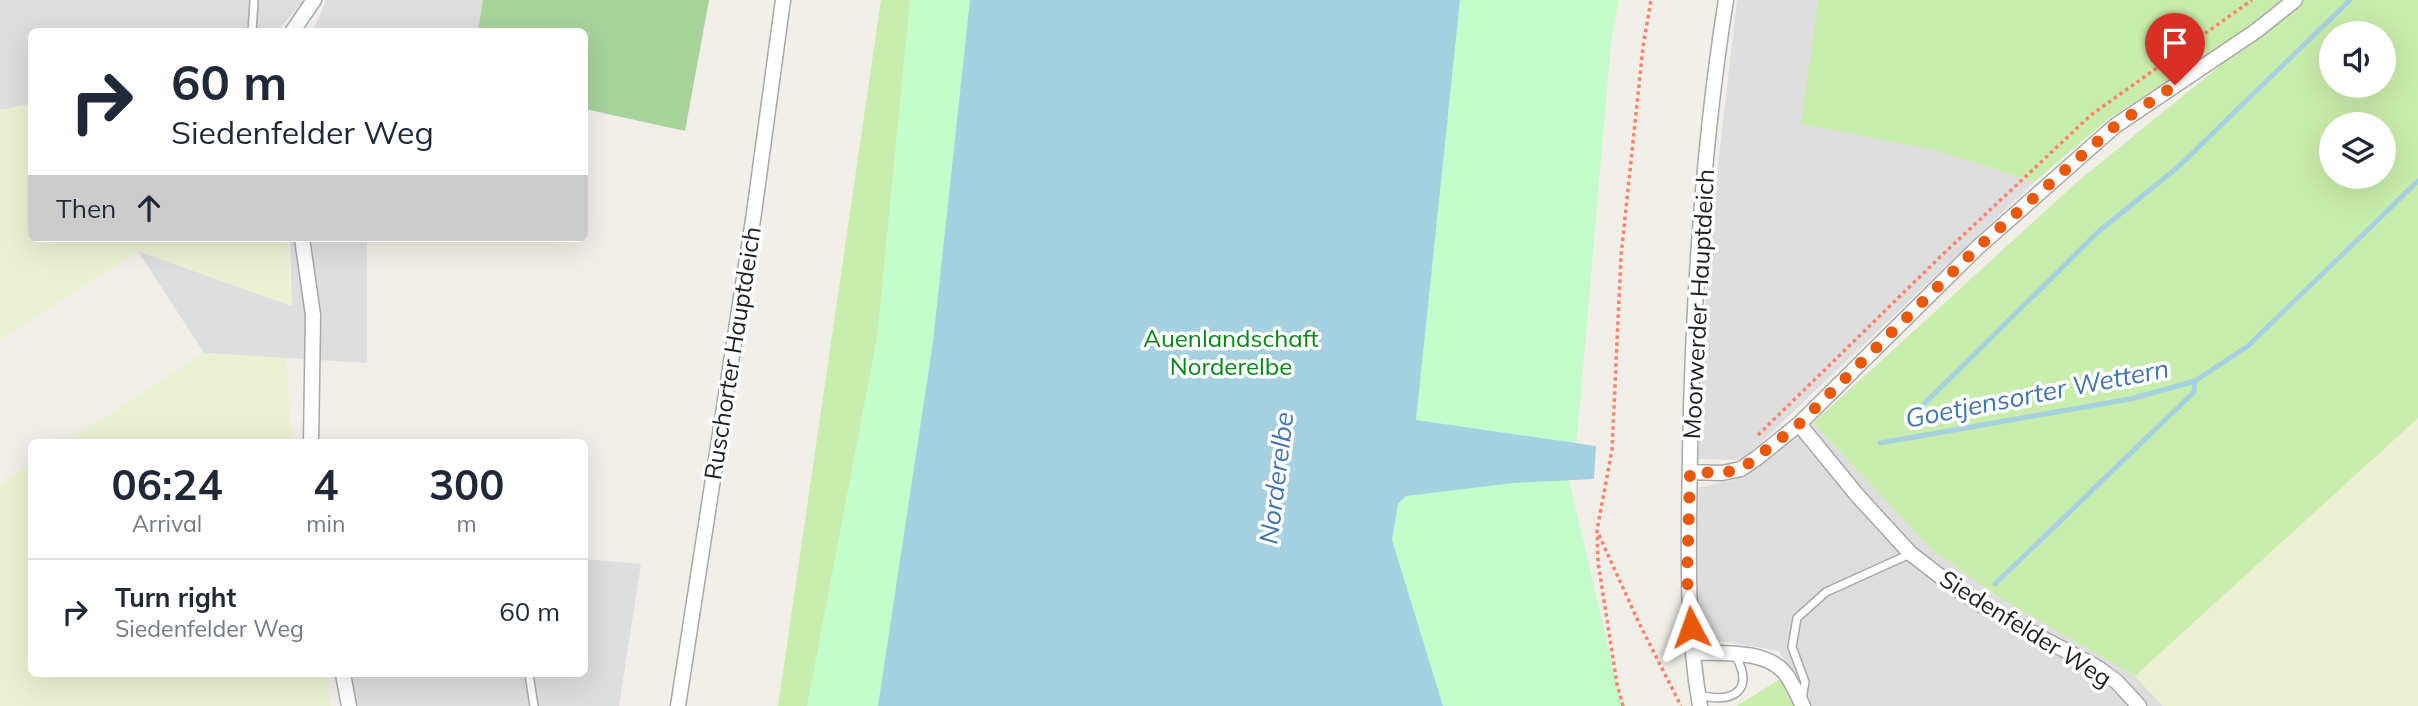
<!DOCTYPE html>
<html lang="en">
<head>
<meta charset="utf-8">
<style>
	:root { --surface:#fff; --page:#f2f2f3; --text:#1f2937; --muted:#747a83; --line:#e0e1e3 }
	body { margin:0; font-family:Mulish,sans-serif; background:var(--page); color:var(--text); height:100vh; display:flex; flex-direction:column; font-size:26px; white-space:nowrap }
	* { box-sizing:border-box; margin:0 }
	p { font-size:23px; color:var(--muted) }
	.icon { flex:none; width:38px; height:38px; fill:none; stroke:currentColor; stroke-width:2; stroke-linecap:round; stroke-linejoin:round }
	.map { position:relative; flex:1; overflow:hidden }
	.panel { position:absolute; left:28px; top:439px; width:560px; height:238px; display:flex; flex-direction:column; background:var(--surface); border-radius:10px; box-shadow:0 7px 28px #0002 }
	.panel>* { flex:none }
	.top-card { position:absolute; left:28px; top:28px; width:560px; height:214px; border-radius:10px; box-shadow:0 7px 28px #0002; background:#fff; color:var(--text); overflow:hidden }
	.fabs { position:absolute; left:2319px; top:21px; display:grid; gap:14px }
	.fabs a { display:grid; place-items:center; width:77px; height:77px; border-radius:50%; background:var(--surface); box-shadow:0 7px 28px #0002; font-size:35px }
	.pin { position:absolute; display:grid; place-items:center; width:60px; height:60px; color:#fff; margin:-72px -30px; border-radius:50% 50% 50% 0; rotate:-45deg; box-shadow:0 0 7px #0007 }
	.pin .icon { rotate:45deg }
	.me { position:absolute; width:77px; margin:-38px; rotate:356deg; stroke-linejoin:round; filter:drop-shadow(0 0 5px #0008) }
	.turn { display:flex; align-items:center; gap:24px; height:147px; padding:0 28px; font-size:32px }
	.turn .icon { width:91px; height:91px; stroke-width:2.5 }
	.turn b { display:block; font-size:49px; line-height:60px }
	.then { display:flex; align-items:center; height:66px; padding:0 28px; background:#0003; gap:14px; font-size:26px }
	.eta { display:flex; justify-content:space-evenly; align-items:center; height:119px; text-align:center }
	.eta b { font-size:42px; font-weight:700; line-height:49px }
	ul { padding:0; list-style:none }
	li { display:flex; align-items:center; gap:21px; height:105px; padding:0 28px; border-top:2px solid var(--line) }
	li div { flex:1 }
	li b { display:block; font-size:26px }
	li em { font-style:normal }
	.map>svg:first-child { display:block }
	.residential { fill:#dfdede }
	.farmland { fill:#edf1d3 }
	.grass { fill:#c9edac; fill-rule:evenodd }
	.forest { fill:#a8d39b }
	.park { fill:#c4fccc }
	.water { fill:#a6d1e1 }
	.lines { fill:none; stroke-linecap:round; stroke-linejoin:round }
	.stream { stroke:#a6d1e1; stroke-width:5 }
	.lane-casing { stroke:#a8a8a8; stroke-width:10 }
	.street-casing { stroke:#a8a8a8; stroke-width:17 }
	.path { stroke:#ff826b; stroke-width:3.5; stroke-dasharray:3.5 3.5; stroke-linecap:butt }
	.lane { stroke:#fff; stroke-width:7 }
	.street { stroke:#fff; stroke-width:14 }
	.route { stroke:#ea580c; stroke-width:12; stroke-dasharray:0 21.6 }
	.labels { text-anchor:middle; dominant-baseline:central; stroke-width:7; stroke-linejoin:round; paint-order:stroke }
	.street-label { font-size:24px; fill:#212121; stroke:#fff }
	.park-label { font-size:24px; fill:#068818; stroke:#fff }
	.water-label { font-size:26px; font-style:italic; fill:#4474af; stroke:#fff }
</style>
</head>
<body>
<div class="map">
<svg width="2418" height="706" viewBox="0 0 2418 706">
	<rect width="100%" height="100%" fill="#f2efe8"/>
	<path class="residential" d="M 0,0 L 305,0 L 277,31 L 32,32 L 31,104 L 0,110 Z
		M 326,0 L 483,0 L 478,31 L 313,31 Z
		M 1737,0 L 1818,0 L 1802,124 L 1938,151 L 2034,182 L 1743,460 L 1698,459 L 1707,261 Z
		M 290,238 L 367,238 L 367,363 L 204,353 L 138,251 L 292,306 Z
		M 1813,423 L 1932,550 L 1998,597 L 2135,676 L 2163,706 L 1810,706 L 1779,651 L 1715,640 L 1697,620 L 1697,488 L 1734,480 L 1772,457 Z
		M 585,559 L 641,564 L 619,706 L 355,706 L 351,674 L 584,674 Z"/>
	<path class="farmland" d="M 31,104 L 32,238 L 286,238 L 292,306 L 138,251 L 0,340 L 0,110 Z
		M 204,353 L 286,358 L 292,443 L 64,443 Z
		M 2418,418 L 2418,706 L 2163,706 L 2135,676 Z
		M 31,464 L 32,674 L 325,674 L 331,706 L 0,706 L 0,484 Z"/>
	<path class="grass" d="M 881,0 L 970,0 L 878,706 L 778,706 Z
		M 1818,0 L 2284,0 L 2254,24 L 2107,120 L 2034,182 L 1938,151 L 1801,124 Z
		M 2301,0 L 2418,0 L 2418,418 L 2135,676 L 1998,597 L 1932,550 L 1813,423 L 2077,182 ZM 2331,33 L 2384,33 L 2384,86 L 2331,86 ZM 2331,124 L 2384,124 L 2384,177 L 2331,177 Z
		M 1780,679 L 1796,706 L 1737,706 Z"/>
	<path class="forest" d="M 483,0 L 709,0 L 685,131 L 585,109 L 584,32 L 478,31 Z"/>
	<path class="park" d="M 910,0 L 1619,0 L 1611,43 L 1577,438 L 1569,480 L 1617,684 L 1625,706 L 807,706 L 877,337 Z"/>
	<path class="water" d="M 970,0 L 1460,0 L 1416,420 L 1596,446 L 1594,479 L 1513,483 L 1406,496 L 1398,504 L 1392,540 L 1443,706 L 878,706 L 933,342 Z"/>
	<g class="lines">
		<path class="stream" d="M 1911,417 L 2098,232 L 2178,167 L 2350,0
			M 1880,443 L 2130,399 L 2195,381 L 2248,346 L 2418,181
			M 1995,584 L 2194,392 L 2195,381"/>
		<g class="lane-casing">
			<path id="lane" d="M 252,32 L 254,1
				M 529,674 L 534,706
				M 1699,695 C 1734,704 1755,690 1735,655
				M 1802,699 L 1805,682 L 1792,647 L 1797,618 L 1826,592 L 1910,554"/>
		</g>
		<g class="street-casing">
			<path id="street" d="M 292,32 L 314,0
				M 302,238 L 313,315 L 311,443
				M 1799,424 L 1857,495 L 1910,553 L 1954,587 L 1988,609 L 2098,668 L 2117,682 L 2139,706
				M 1690,472 L 1722,473 L 1741,469 L 1757,458 L 1799,424 L 1977,248 L 2115,126 L 2256,31 L 2295,0
				M 1693,652 C 1720,654 1764,649 1784,672 C 1792,681 1797,695 1803,706
				M 343,674 L 349,706
				M 678,706 L 754,213 L 783,0
				M 1700,706 C 1685,621 1689,536 1690,451 C 1693,300 1702,149 1726,0"/>
		</g>
		<path class="path" d="M 1758,435 L 1939,258 L 2091,115 L 2252,0
			M 1599,535 L 1639,623 L 1681,706
			M 1623,706 L 1617,684 L 1598,562 L 1597,530 L 1612,450 L 1621,256 L 1643,47 L 1651,0"/>
		<use href="#lane" class="lane"/>
		<use href="#street" class="street"/>
	</g>
	<g class="lines">
		<path class="route" d="M 1691,627 L 1687,578 L 1690,472 L 1722,473 L 1741,469 L 1756,458 L 1799,424 L 1977,248 L 2115,126 L 2175,85"/>
	</g>
	<g class="labels">
		<g class="street-label">
			<text transform="translate(1698 304) rotate(-87)">Moorwerder Hauptdeich</text>
			<text transform="translate(732 353) rotate(-81)">Ruschorter Hauptdeich</text>
			<text transform="translate(2026 628) rotate(32)">Siedenfelder Weg</text>
		</g>
		<g class="park-label">
			<text x="1231" y="338">Auenlandschaft<tspan x="1231" dy="28">Norderelbe</tspan></text>
		</g>
		<g class="water-label">
			<text transform="translate(2037 393) rotate(-11)">Goetjensorter Wettern</text>
			<text transform="translate(1276 478) rotate(-83)">Norderelbe</text>
		</g>
	</g>
</svg>
<div class="fabs">
<a><svg class="icon" aria-label="sound" viewBox="0 0 24 24"><path d="M4 9h4l5-4v14l-5-4H4zM17 9q2 3 0 6"/></svg></a>
<a><svg class="icon" aria-label="layers" viewBox="0 0 24 24"><path d="M12 4l9 5-9 5-9-5zM3 14l9 5 9-5"/></svg></a>
</div>
<div class="pin" style="left:2175px;top:85px;background:#d93025"><svg class="icon" aria-label="arrive" viewBox="0 0 24 24"><path d="M6 21V4h12l-3 4 3 4H6"/></svg></div>
<svg class="me" style="left:1691px;top:627px" viewBox="-20 -20 40 40"><path d="M0-17L14 15 0 8-14 15z" fill="#ea580c" stroke="#fff" stroke-width="4"/></svg>
<div class="top-card">
<div class="turn"><svg class="icon" aria-label="right" viewBox="0 0 24 24"><path d="M7 20v-9h11M14 6l5 5-5 5"/></svg><div><b>60 m</b>Siedenfelder Weg</div></div>
<div class="then">Then<svg class="icon" aria-label="ahead" viewBox="0 0 24 24"><path d="M12 20V5M6 11l6-6 6 6"/></svg></div>
</div>
<section class="panel">
<div class="eta">
<div><b>06:24</b><p>Arrival</p></div>
<div><b>4</b><p>min</p></div>
<div><b>300</b><p>m</p></div>
</div>
<ul>
<li><svg class="icon" aria-label="right" viewBox="0 0 24 24"><path d="M7 20v-9h11M14 6l5 5-5 5"/></svg><div><b>Turn right</b><p>Siedenfelder Weg</p></div><em>60 m</em></li>
</ul>
</section>
</div>
</body>
</html>
